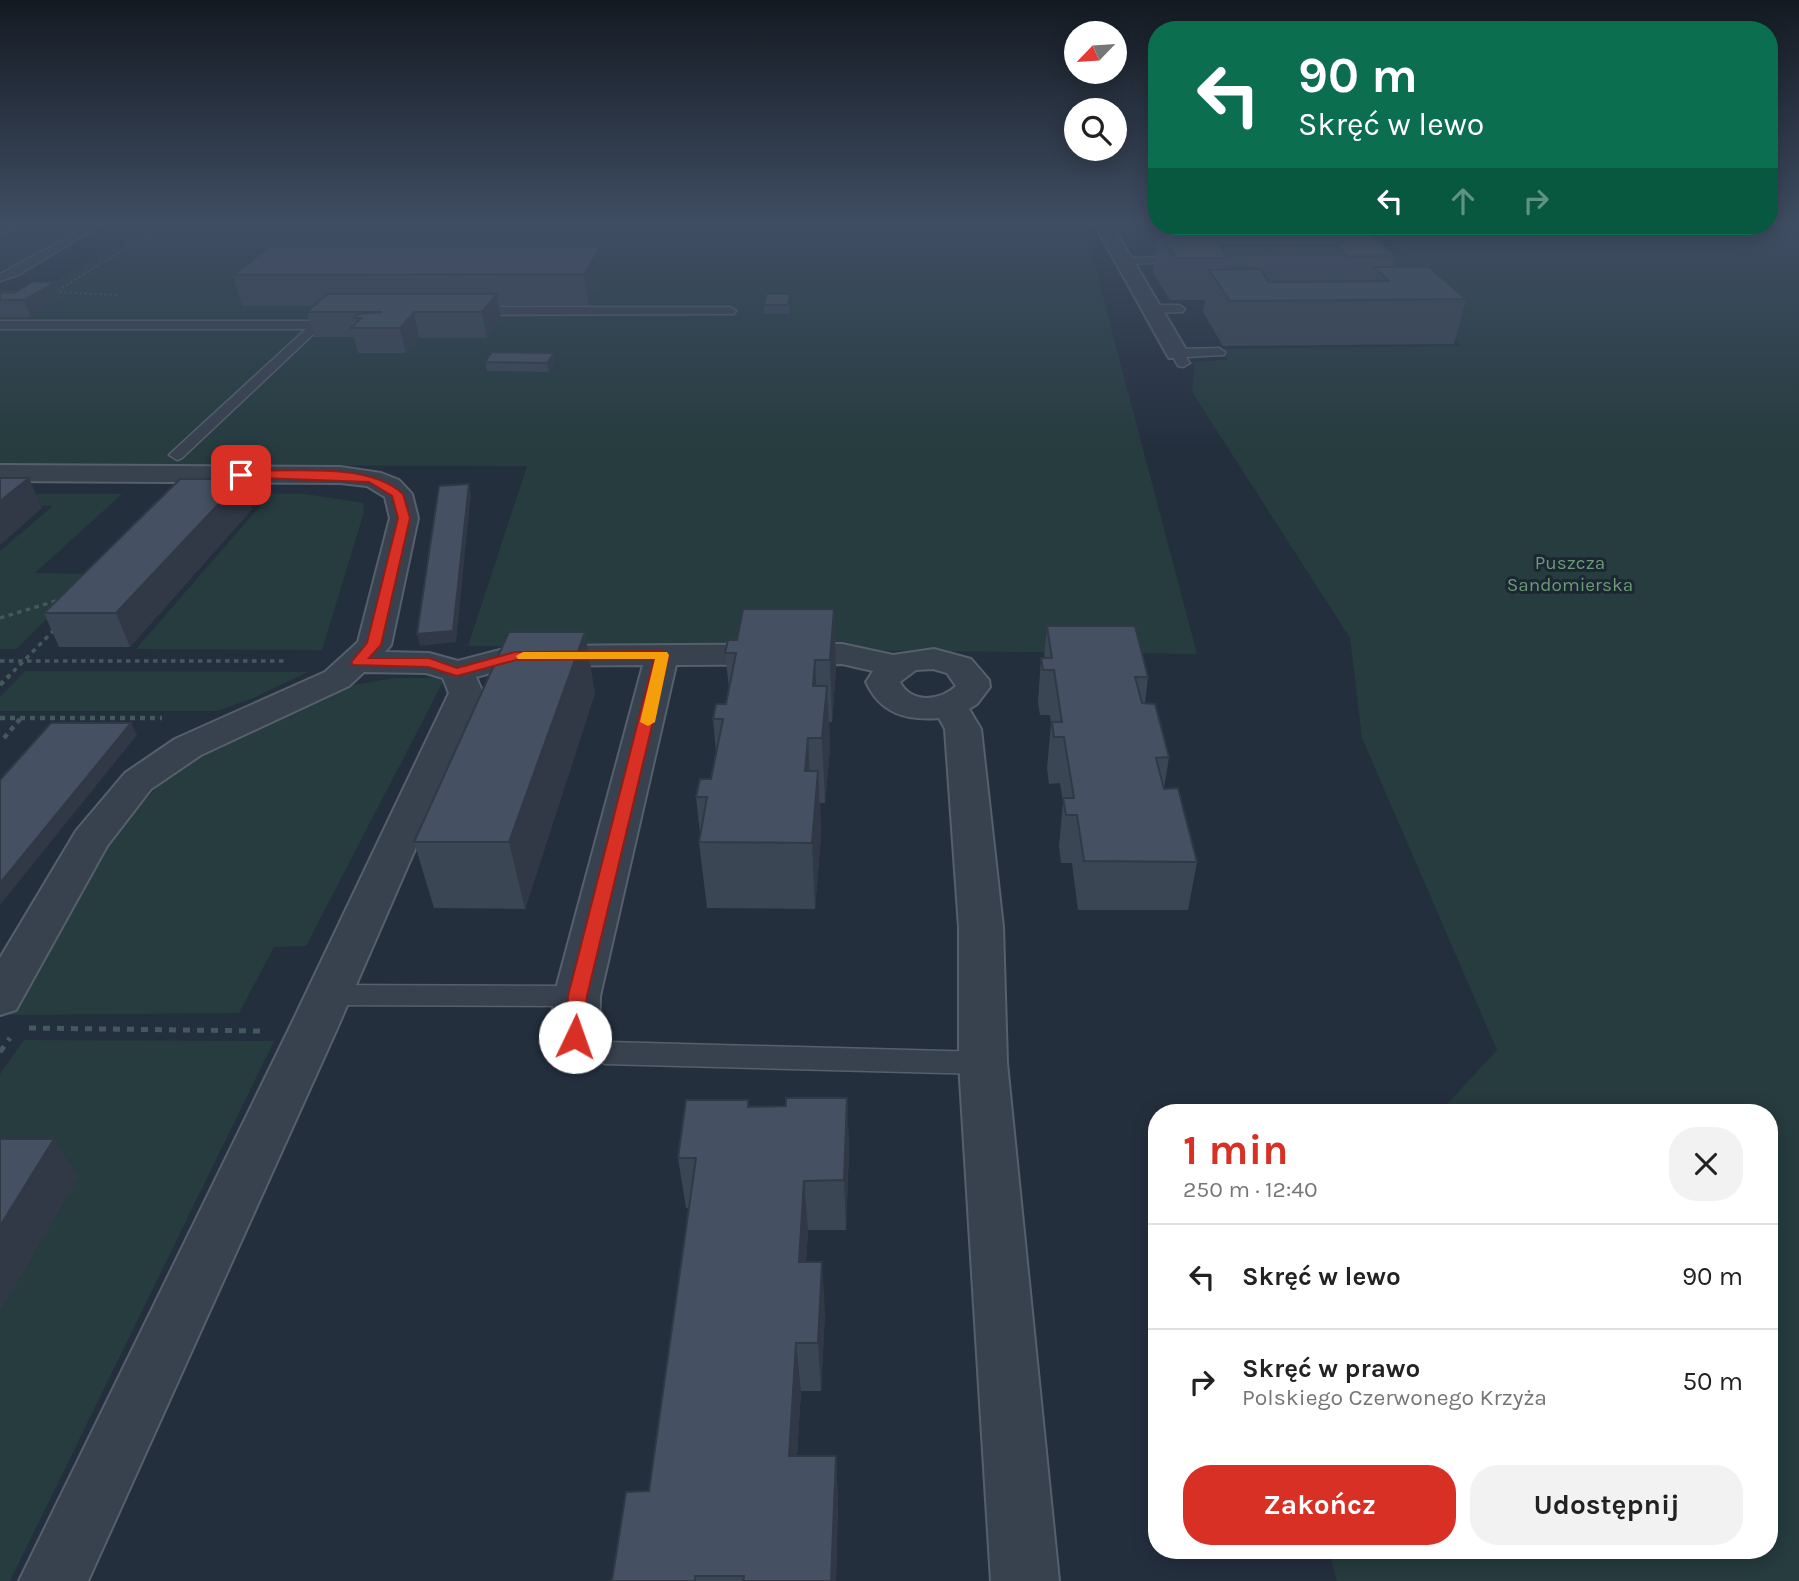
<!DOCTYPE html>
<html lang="pl">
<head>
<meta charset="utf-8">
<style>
	:root { --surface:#fff; --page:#f2f2f2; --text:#222; --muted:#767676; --line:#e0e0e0; --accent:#d93025 }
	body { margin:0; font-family:Karla,sans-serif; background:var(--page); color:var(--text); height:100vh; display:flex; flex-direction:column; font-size:26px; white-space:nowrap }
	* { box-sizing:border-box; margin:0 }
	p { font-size:23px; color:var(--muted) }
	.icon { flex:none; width:38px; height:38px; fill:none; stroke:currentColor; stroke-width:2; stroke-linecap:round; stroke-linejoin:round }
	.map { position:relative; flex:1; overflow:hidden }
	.details { position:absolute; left:1148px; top:1104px; width:630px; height:455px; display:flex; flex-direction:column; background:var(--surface); border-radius:28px; box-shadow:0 4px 18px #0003 }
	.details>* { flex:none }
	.hud { position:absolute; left:1148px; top:21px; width:630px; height:214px; border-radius:28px; box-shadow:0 4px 18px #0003; background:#0b6e4f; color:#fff; overflow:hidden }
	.needle { width:46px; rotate:245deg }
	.buttons { position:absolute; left:1064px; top:21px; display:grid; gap:14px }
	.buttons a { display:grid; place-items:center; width:63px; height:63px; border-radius:50%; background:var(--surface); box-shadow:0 4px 18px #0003; font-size:35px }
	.pin { position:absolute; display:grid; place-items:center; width:60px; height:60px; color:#fff; margin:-30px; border-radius:14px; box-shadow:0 4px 10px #0006 }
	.me { position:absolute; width:77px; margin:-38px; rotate:3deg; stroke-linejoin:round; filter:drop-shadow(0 0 5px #0008) }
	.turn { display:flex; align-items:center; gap:24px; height:147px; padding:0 35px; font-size:32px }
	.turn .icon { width:91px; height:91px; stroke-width:2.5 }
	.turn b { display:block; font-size:49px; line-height:60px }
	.lanes { display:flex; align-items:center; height:66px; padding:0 35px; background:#0003; justify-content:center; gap:35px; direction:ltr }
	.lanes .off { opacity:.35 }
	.round { display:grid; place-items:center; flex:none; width:74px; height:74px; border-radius:28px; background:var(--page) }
	.summary { display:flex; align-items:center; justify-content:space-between; height:119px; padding:0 35px }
	h1 { font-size:42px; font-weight:700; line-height:52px; color:var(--accent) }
	.cta { display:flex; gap:14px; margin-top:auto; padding:14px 35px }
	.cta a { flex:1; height:80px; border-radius:28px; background:var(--accent); color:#fff; font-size:28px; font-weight:700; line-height:80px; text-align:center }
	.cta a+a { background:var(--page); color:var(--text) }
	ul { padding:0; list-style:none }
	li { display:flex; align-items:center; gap:21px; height:105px; padding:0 35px; border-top:2px solid var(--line) }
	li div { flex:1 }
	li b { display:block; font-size:26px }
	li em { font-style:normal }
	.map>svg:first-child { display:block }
	.green { fill:#263c3f }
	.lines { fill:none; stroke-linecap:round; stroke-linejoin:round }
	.service-casing { stroke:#565f6c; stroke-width:3 }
	.minor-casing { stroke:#565f6c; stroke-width:4 }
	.path-far3 { stroke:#44595c; stroke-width:2; stroke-dasharray:2.5 2.5; stroke-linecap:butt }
	.path-far2 { stroke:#44595c; stroke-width:3.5; stroke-dasharray:4.5 4.5; stroke-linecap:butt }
	.path-far1 { stroke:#44595c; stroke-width:4.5; stroke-dasharray:5 5; stroke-linecap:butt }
	.path { stroke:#44595c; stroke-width:5; stroke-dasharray:7 7; stroke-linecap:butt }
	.service { fill:#38414e; fill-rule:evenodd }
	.minor { fill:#38414e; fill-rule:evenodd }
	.wall { fill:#3b4654 }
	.shaded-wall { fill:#303945 }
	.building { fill:#455162; stroke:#303945; stroke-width:2 }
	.route { fill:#d93025; stroke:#8d1f18; stroke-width:2 }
	.slow { fill:#f59e0b }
	.labels { text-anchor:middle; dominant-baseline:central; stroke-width:6; stroke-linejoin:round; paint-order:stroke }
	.far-park-label { font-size:19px; fill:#6b9a76; stroke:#1d2633 }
</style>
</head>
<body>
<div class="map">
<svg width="1799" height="1581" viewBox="0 0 1799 1581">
	<rect width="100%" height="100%" fill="#242f3e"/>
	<path class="green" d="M 45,225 L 84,225 L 17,265 L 0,269 L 0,232 L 31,232 Z
		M 154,225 L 1084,225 L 1197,654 L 468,646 L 527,466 L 0,465 L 0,290 L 40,290 Z
		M 1799,225 L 1799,1581 L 1337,1581 L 1329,1551 L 1769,1550 L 1769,1113 L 1439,1113 L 1497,1050 L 1362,738 L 1350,638 L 1192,392 L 1195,365 L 1191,362 L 1228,360 L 1219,349 L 1462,346 L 1425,309 L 1360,255 L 1406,254 L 1376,226 Z
		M 196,493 L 305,494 L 363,503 L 364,512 L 322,650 L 136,649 L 261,505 L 185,505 Z
		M 0,494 L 122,494 L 35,573 L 93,574 L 16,649 L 0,649 L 0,551 L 53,506 L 0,505 Z
		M 25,671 L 308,672 L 251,699 L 217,711 L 0,711 L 0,697 Z
		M 393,678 L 445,678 L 306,946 L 274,947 L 239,1013 L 9,1015 L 116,833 L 159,785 L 218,743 L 354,685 Z
		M 24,1040 L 274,1041 L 10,1581 L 0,1581 L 0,1074 Z"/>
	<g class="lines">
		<g class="service-casing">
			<path id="service" d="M 90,225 L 101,225 L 18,275 L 0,281 L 0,274 Z
				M 0,226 L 26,229 L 0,232 Z
				M 1186,257 L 1191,260 L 1190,262 L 1124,264 L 1119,261 L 1124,258 Z
				M 1179,305 L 1185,309 L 1183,312 L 1152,313 L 1146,309 L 1152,305 Z
				M 730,307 L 736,311 L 734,314 L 469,315 L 463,311 L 469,307 Z
				M 0,321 L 317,321 L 323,325 L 182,458 L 177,460 L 169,455 L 172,452 L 306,329 L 0,329 Z
				M 1219,348 L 1225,352 L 1224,355 L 1186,357 L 1190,363 L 1183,367 L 1178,366 L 1171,353 L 1177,349 Z
				M 328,985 L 577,986 L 587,989 L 591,996 L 587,1003 L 577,1006 L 328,1005 L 318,1002 L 314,995 L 318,988 Z
				M 575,1026 L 609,1042 L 983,1052 L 993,1055 L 997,1063 L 993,1071 L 983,1074 L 605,1064 L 565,1045 L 561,1037 L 565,1029 Z"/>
		</g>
		<g class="minor-casing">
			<path id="minor" d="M 1095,225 L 1112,225 L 1188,353 L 1185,358 L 1169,358 L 1166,353 Z
				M 0,465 L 340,467 L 381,473 L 399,480 L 412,494 L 418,518 L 391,645 L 385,652 L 429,653 L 458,661 L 515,646 L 842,644 L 893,655 L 934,649 L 971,659 L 989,680 L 990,687 L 977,704 L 969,709 L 981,729 L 1003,927 L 1007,1063 L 1059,1581 L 991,1581 L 959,1063 L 959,927 L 945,729 L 939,718 C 906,721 880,713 866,682 L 873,671 L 842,664 L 676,665 L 600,996 L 599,1037 L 592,1050 L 575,1055 L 558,1050 L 551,1037 L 554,996 L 643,665 L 516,666 L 476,677 L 483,693 L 336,1031 L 88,1581 L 19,1581 L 288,1031 L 449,693 L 443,678 L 426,673 L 364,672 L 349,686 L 201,755 L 151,789 L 107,846 L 16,1010 L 0,1015 L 0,958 L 76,831 L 125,773 L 175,739 L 325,672 L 358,642 L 390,518 L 385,497 L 367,486 L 340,483 L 0,481 ZM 933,669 L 947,673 L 956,686 C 940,701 911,704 900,682 L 916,670 Z"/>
		</g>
		<path class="path-far3" d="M 117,295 L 55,292 L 164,225"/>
		<path class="path-far2" d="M 0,618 L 59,600
			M 0,661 L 286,661
			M 7,678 L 56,628"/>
		<path class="path-far1" d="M 0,685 L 9,676
			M 0,718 L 162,718
			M 4,738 L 20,719"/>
		<path class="path" d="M 29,1028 L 262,1031
			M 0,1052 L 10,1038"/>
		<use href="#service" class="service"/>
		<use href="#minor" class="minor"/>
	</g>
	<path class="wall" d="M 1366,230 L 1396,256 L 1394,267 L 1466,299 L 1454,344 L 1223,346 L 1203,312 L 1205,300 L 1170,300 L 1153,273 L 1158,232 Z
		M 601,247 L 605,276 L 589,305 L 499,306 L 501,319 L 487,338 L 419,338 L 406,353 L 358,353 L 354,337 L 314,337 L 307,312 L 314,306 L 242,306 L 233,275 Z
		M 0,293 L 62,298 L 31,317 L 0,317 Z
		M 790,303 L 789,314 L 764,314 L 764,305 Z
		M 485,362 L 555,362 L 549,372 L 487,371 Z
		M 242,479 L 252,509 L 130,647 L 59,647 L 44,613 Z
		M 834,609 L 836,669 L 832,722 L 829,722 L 830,748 L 825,803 L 820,803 L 821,835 L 815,909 L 707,908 L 699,842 L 700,834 L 696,797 L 711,779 L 716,753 L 713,719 L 726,704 L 729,688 L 725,653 L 737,640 Z
		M 1047,626 L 1148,677 L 1145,703 L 1169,757 L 1164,789 L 1197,862 L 1188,910 L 1078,910 L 1072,863 L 1061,863 L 1059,846 L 1063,803 L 1060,783 L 1049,784 L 1047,768 L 1051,724 L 1050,715 L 1040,715 L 1038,702 L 1041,658 L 1044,658 Z
		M 595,693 L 525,909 L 434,908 L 414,842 Z
		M 847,1098 L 849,1148 L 846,1230 L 808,1230 L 806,1262 L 825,1311 L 821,1391 L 801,1391 L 797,1456 L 836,1456 L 838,1502 L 836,1581 L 612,1581 L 649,1491 L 689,1208 L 686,1208 L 678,1158 L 748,1100 L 749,1107 L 786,1106 Z"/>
	<path class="shaded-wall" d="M 601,247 L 605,276 L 589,305 L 584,274 Z
		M 56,282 L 62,298 L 31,317 L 24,300 Z
		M 497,294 L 501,319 L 487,338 L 482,312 Z
		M 414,312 L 419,338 L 406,353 L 400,328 Z
		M 554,353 L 555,362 L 549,372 L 547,363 Z
		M 29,478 L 42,508 L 0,545 L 0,501 Z
		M 242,479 L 252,509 L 130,647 L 116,613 Z
		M 469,484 L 471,494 L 456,642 L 420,646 L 417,634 Z
		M 834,609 L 836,669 L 832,722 L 830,660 Z
		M 585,632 L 595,693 L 525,909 L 509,842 Z
		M 815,660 L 818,722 L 813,686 Z
		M 827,686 L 830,748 L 825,803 L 822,738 Z
		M 131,723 L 137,735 L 0,905 L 0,883 Z
		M 808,738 L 811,802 L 805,771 Z
		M 818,771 L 821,835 L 815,909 L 812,843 Z
		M 847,1098 L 849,1148 L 846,1230 L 844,1180 Z
		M 54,1139 L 79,1177 L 0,1312 L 0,1226 Z
		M 804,1181 L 808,1230 L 803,1311 L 799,1262 Z
		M 822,1262 L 825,1311 L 821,1391 L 818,1343 Z
		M 796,1343 L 801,1391 L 794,1502 L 789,1456 Z
		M 836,1456 L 838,1502 L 836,1581 L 831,1581 Z"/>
	<path class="building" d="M 1366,230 L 1396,256 L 1348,257 L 1336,245 L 1220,246 L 1229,258 L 1176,258 L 1158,232 Z
		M 269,247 L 601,247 L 584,274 L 233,275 Z
		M 1374,267 L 1429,267 L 1466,299 L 1230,301 L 1209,270 L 1260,269 L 1269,282 L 1389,281 Z
		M 33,282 L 56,282 L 24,300 L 0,300 L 0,293 L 14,293 Z
		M 327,294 L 497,294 L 482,312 L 414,312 L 400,328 L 351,328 L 361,318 L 354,318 L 358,314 L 382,312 L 307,312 Z
		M 766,294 L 790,294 L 788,305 L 764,305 Z
		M 492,352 L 554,353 L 547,363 L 485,362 Z
		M 0,478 L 29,478 L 0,501 Z
		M 180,479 L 242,479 L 116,613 L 44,613 Z
		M 469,484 L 453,631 L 417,634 L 439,486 Z
		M 743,609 L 834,609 L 830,660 L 815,660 L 813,686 L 827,686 L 822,738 L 808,738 L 805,771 L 818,771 L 812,843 L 699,842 L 707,797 L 696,797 L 700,779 L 711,779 L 723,719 L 713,719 L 716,704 L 726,704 L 736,653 L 725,653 L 728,640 L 737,640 Z
		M 1047,626 L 1135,626 L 1148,677 L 1135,677 L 1142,703 L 1155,704 L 1169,757 L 1156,758 L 1164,789 L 1178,788 L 1197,862 L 1084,861 L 1077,815 L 1066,815 L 1063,798 L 1074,798 L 1064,737 L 1054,737 L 1052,722 L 1062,722 L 1054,670 L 1043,670 L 1041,658 L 1052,658 Z
		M 509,632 L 585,632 L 509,842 L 414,842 Z
		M 51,723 L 131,723 L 0,883 L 0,780 Z
		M 786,1098 L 847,1098 L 844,1180 L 804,1181 L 799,1262 L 822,1262 L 818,1343 L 796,1343 L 789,1456 L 836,1456 L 831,1581 L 743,1581 L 744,1576 L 695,1576 L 695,1581 L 612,1581 L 626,1492 L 649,1491 L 696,1158 L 678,1158 L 686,1100 L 748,1100 L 748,1107 L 786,1106 Z
		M 0,1139 L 54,1139 L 0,1226 Z"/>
	<linearGradient id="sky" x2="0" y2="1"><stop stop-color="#141a22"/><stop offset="0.5" stop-color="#3f4d63"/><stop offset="1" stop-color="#3f4d63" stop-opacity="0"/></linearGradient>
	<rect width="1799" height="446" fill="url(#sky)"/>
	<path class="route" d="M 241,471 C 287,472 368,461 403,494 L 410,518 L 381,645 L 369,658 L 429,658 L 457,668 L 515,652 L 662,651 L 669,655 L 587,996 L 582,1043 L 568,1043 L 565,1037 L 568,996 L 654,659 L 516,660 L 457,676 L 428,667 L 353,665 L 351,662 L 367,643 L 398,518 L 392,496 L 369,482 L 237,477 L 237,472 Z"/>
	<path class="slow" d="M 523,652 L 667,652 L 669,655 L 655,722 L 648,726 L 640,722 L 655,659 L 518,659 L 516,656 Z"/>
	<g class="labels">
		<g class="far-park-label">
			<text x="1570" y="563">Puszcza<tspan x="1570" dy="22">Sandomierska</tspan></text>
		</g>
	</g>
</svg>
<div class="buttons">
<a><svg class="needle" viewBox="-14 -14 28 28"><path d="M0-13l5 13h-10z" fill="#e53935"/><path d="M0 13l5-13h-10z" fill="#767676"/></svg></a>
<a><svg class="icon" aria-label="search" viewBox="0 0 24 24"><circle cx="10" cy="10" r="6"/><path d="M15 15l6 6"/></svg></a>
</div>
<div class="pin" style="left:241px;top:475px;background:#d93025"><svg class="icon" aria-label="arrive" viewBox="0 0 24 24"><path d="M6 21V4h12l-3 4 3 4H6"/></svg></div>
<svg class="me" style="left:575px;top:1037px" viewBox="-20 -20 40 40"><circle r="19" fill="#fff"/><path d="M0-13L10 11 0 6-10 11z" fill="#d93025"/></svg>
<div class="hud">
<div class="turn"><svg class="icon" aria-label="left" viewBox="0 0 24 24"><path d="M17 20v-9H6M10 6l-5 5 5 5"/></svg><div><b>90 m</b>Skręć w lewo</div></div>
<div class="lanes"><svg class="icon" aria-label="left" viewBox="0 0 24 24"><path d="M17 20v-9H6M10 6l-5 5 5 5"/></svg><svg class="icon off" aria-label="ahead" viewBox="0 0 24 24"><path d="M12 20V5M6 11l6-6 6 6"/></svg><svg class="icon off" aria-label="right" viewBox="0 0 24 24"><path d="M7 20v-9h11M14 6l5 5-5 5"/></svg></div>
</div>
<section class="details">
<div class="summary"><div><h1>1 min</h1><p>250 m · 12:40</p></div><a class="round"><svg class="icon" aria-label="close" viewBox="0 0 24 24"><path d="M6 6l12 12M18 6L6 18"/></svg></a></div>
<ul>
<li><svg class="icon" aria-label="left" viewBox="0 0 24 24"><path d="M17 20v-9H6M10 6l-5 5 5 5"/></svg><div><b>Skręć w lewo</b></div><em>90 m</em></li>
<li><svg class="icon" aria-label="right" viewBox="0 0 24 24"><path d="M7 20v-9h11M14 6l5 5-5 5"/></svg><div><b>Skręć w prawo</b><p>Polskiego Czerwonego Krzyża</p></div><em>50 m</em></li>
</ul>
<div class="cta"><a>Zakończ</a><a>Udostępnij</a></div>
</section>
</div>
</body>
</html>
